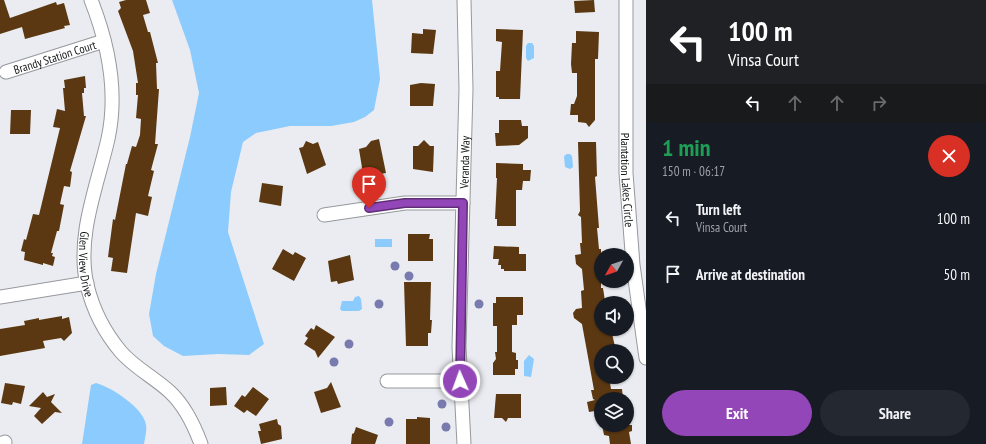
<!DOCTYPE html>
<html lang="en">
<head>
<meta charset="utf-8">
<style>
	:root { --surface:#171b24; --page:#242831; --text:#f1f3f6; --muted:#9ea1a6; --accent:#9346b7 }
	body { margin:0; font-family:"PT Sans Narrow",sans-serif; background:var(--page); color:var(--text); height:100vh; display:flex; flex-direction:column; font-size:15px; white-space:nowrap }
	* { box-sizing:border-box; margin:0 }
	p { font-size:13px; color:var(--muted) }
	.icon { flex:none; width:22px; height:22px; fill:none; stroke:currentColor; stroke-width:2; stroke-linecap:round; stroke-linejoin:round }
	.map { position:relative; flex:1; overflow:hidden }
	.drawer { display:flex; flex-direction:column; background:var(--surface); width:340px }
	.drawer>* { flex:none }
	.hud { background:#202124; color:#fff; overflow:hidden }
	.needle { width:26px; rotate:230deg }
	.tools { position:absolute; left:594px; top:248px; display:grid; gap:8px }
	.tools a { display:grid; place-items:center; width:40px; height:40px; border-radius:50%; background:var(--surface); box-shadow:0 1px 3px #0004; font-size:20px }
	.pin { position:absolute; display:grid; place-items:center; width:34px; height:34px; color:#fff; margin:-41px -17px; border-radius:50% 50% 50% 0; rotate:-45deg; box-shadow:0 0 4px #0007 }
	.pin .icon { rotate:45deg }
	.me { position:absolute; width:44px; margin:-22px; rotate:358deg; stroke-linejoin:round; filter:drop-shadow(0 0 3px #0008) }
	.turn { display:flex; align-items:center; gap:14px; height:84px; padding:0 16px; font-size:18px }
	.turn .icon { width:52px; height:52px; stroke-width:2.5 }
	.turn b { display:block; font-size:28px; line-height:34px }
	.lanes { display:flex; align-items:center; height:38px; padding:0 16px; background:#0003; justify-content:center; gap:20px; direction:ltr }
	.lanes .off { opacity:.35 }
	.round { display:grid; place-items:center; flex:none; width:42px; height:42px; border-radius:21px; background:var(--page) }
	.summary { display:flex; align-items:center; justify-content:space-between; height:68px; padding:0 16px }
	h1 { font-size:24px; font-weight:700; line-height:30px; color:#1e9e55 }
	.cta { display:flex; gap:8px; margin-top:auto; padding:8px 16px }
	.cta a { flex:1; height:46px; border-radius:24px; background:var(--accent); color:#fff; font-size:16px; font-weight:700; line-height:46px; text-align:center }
	.cta a+a { background:var(--page); color:var(--text) }
	ul { padding:0; list-style:none }
	li { display:flex; align-items:center; gap:12px; height:56px; padding:0 16px }
	li div { flex:1 }
	li b { display:block; font-size:15px }
	li em { font-style:normal }
	main { display:flex; flex:1; min-height:0 }
	.map>svg:first-child { display:block }
	.water { fill:#8ccbfd }
	.building { fill:#5b3811 }
	.lines { fill:none; stroke-linecap:round; stroke-linejoin:round }
	.minor-casing { stroke:#96989c; stroke-width:15 }
	.minor { stroke:#fff; stroke-width:13 }
	.tree { fill:#797aae }
	.route-casing { stroke:#602e77; stroke-width:10 }
	.route { stroke:#9346b7; stroke-width:7 }
	.labels { text-anchor:middle; dominant-baseline:central; stroke-width:4; stroke-linejoin:round; paint-order:stroke }
	.street-label { font-size:12px; fill:#141517; stroke:#f8f9fe }
</style>
</head>
<body>
<main>
<div class="map">
<svg width="646" height="444" viewBox="0 0 646 444">
	<rect width="100%" height="100%" fill="#eaecf1"/>
	<path class="water" d="M 172,0 L 372,0 L 380,79 L 374,110 L 365,117 L 354,122 L 331,126 L 290,126 L 256,133 L 243,142 L 231,192 L 228,232 L 264,344 L 249,355 L 218,354 L 183,356 L 164,346 L 153,336 L 149,314 L 156,274 L 190,137 L 199,93 L 190,50 Z
		M 528,43 L 532,43 L 534,46 L 534,58 L 528,61 L 526,58 L 526,46 Z
		M 567,154 L 570,154 L 572,156 L 573,167 L 570,169 L 565,167 L 564,156 Z
		M 375,239 L 392,239 L 392,247 L 375,247 Z
		M 359,296 L 361,299 L 362,309 L 359,311 L 342,311 L 340,309 L 342,301 L 353,301 L 355,297 Z
		M 529,355 L 534,359 L 531,377 L 524,376 L 524,361 Z
		M 96,383 C 111,387 144,408 146,425 C 147,431 145,438 144,444 L 82,444 L 91,385 Z"/>
	<path class="building" d="M 0,0 L 4,0 L 10,18 L 56,2 L 57,5 L 64,3 L 70,25 L 64,26 L 65,28 L 25,39 L 22,27 L 0,34 Z
		M 126,0 L 146,0 L 150,13 L 143,15 L 148,32 L 150,32 L 158,63 L 156,63 L 157,89 L 159,89 L 155,144 L 158,144 L 151,170 L 154,171 L 148,196 L 152,197 L 148,216 L 136,213 L 127,273 L 111,271 L 113,258 L 108,257 L 113,219 L 115,220 L 126,164 L 127,164 L 132,146 L 136,147 L 140,135 L 141,119 L 136,118 L 138,95 L 136,95 L 136,83 L 138,83 L 133,51 L 118,11 L 121,8 L 119,2 Z
		M 594,0 L 595,12 L 575,13 L 574,1 Z
		M 423,29 L 436,30 L 433,54 L 411,53 L 412,33 L 423,34 Z
		M 496,29 L 523,30 L 520,99 L 499,99 L 499,97 L 496,97 L 496,71 L 500,71 L 502,42 L 496,41 Z
		M 576,31 L 599,32 L 598,59 L 595,59 L 595,120 L 589,127 L 586,123 L 578,122 L 578,115 L 570,115 L 571,104 L 574,104 L 577,96 L 577,73 L 572,73 L 571,64 L 572,43 L 576,43 Z
		M 85,76 L 86,88 L 84,88 L 84,93 L 82,93 L 84,116 L 86,116 L 70,171 L 72,172 L 70,187 L 64,186 L 60,204 L 64,205 L 59,231 L 57,231 L 51,253 L 53,253 L 52,256 L 55,257 L 53,266 L 43,263 L 43,265 L 24,260 L 25,252 L 21,251 L 24,239 L 26,240 L 33,214 L 39,215 L 60,128 L 53,127 L 57,109 L 65,111 L 63,88 L 65,88 L 64,80 Z
		M 421,83 L 435,84 L 433,106 L 410,106 L 410,85 Z
		M 11,110 L 31,110 L 30,134 L 10,134 Z
		M 499,120 L 521,120 L 522,126 L 528,126 L 528,138 L 519,145 L 496,146 L 495,133 L 499,133 Z
		M 379,139 L 386,173 L 374,175 L 374,173 L 363,174 L 359,149 L 366,147 L 371,141 Z
		M 424,140 L 430,146 L 434,146 L 433,172 L 413,169 L 413,146 L 418,146 Z
		M 306,141 L 313,144 L 318,142 L 326,165 L 307,174 L 299,148 L 303,147 Z
		M 578,142 L 596,142 L 597,176 L 595,177 L 599,228 L 597,228 L 599,249 L 601,249 L 601,288 L 603,288 L 605,301 L 604,303 L 601,303 L 601,329 L 611,329 L 616,351 L 601,351 L 601,377 L 609,377 L 611,389 L 622,389 L 623,399 L 601,399 L 601,410 L 589,412 L 587,402 L 595,400 L 593,399 L 591,390 L 594,390 L 582,324 L 574,318 L 573,313 L 576,309 L 582,308 L 581,291 L 584,290 L 582,269 L 576,264 L 575,255 L 581,254 L 580,243 L 582,243 L 581,217 L 578,215 L 580,211 Z
		M 496,163 L 523,164 L 523,170 L 531,170 L 530,181 L 523,181 L 522,190 L 516,190 L 516,226 L 497,226 L 497,219 L 495,219 L 497,178 L 496,178 Z
		M 262,183 L 283,186 L 281,206 L 259,202 Z
		M 408,234 L 430,234 L 429,239 L 433,239 L 433,261 L 408,261 Z
		M 494,246 L 519,247 L 519,254 L 526,254 L 526,271 L 504,271 L 504,269 L 501,269 L 501,265 L 498,265 L 499,259 L 493,259 Z
		M 283,249 L 293,255 L 295,252 L 306,258 L 294,281 L 272,269 Z
		M 350,255 L 354,280 L 338,284 L 337,281 L 331,282 L 328,261 Z
		M 404,282 L 431,282 L 430,320 L 432,320 L 431,333 L 428,333 L 428,346 L 406,346 Z
		M 496,297 L 523,297 L 523,315 L 517,315 L 517,325 L 512,325 L 512,352 L 516,353 L 516,360 L 518,360 L 518,369 L 515,369 L 515,375 L 493,375 L 493,363 L 496,359 L 495,352 L 497,352 L 497,326 L 493,326 L 493,303 L 496,303 Z
		M 62,316 L 62,319 L 69,317 L 72,333 L 64,341 L 61,338 L 43,341 L 45,348 L 0,356 L 0,329 L 25,325 L 24,321 L 39,318 L 39,320 Z
		M 316,325 L 335,337 L 318,358 L 315,351 L 304,344 L 308,338 L 305,336 L 311,328 L 314,330 Z
		M 331,382 L 341,407 L 321,413 L 314,392 L 327,388 Z
		M 5,383 L 25,386 L 21,404 L 13,402 L 12,405 L 1,403 Z
		M 226,387 L 227,405 L 210,406 L 210,388 Z
		M 253,387 L 269,399 L 256,416 L 247,410 L 244,413 L 234,406 L 242,395 L 245,397 Z
		M 43,392 L 47,397 L 55,394 L 51,402 L 62,413 L 55,412 L 42,424 L 34,416 L 41,408 L 29,406 Z
		M 496,394 L 521,394 L 521,418 L 508,418 L 506,422 L 502,418 L 494,418 Z
		M 417,417 L 430,418 L 430,444 L 406,444 L 406,419 L 417,419 Z
		M 277,419 L 278,424 L 281,426 L 282,439 L 261,444 L 258,431 L 261,431 L 259,424 Z
		M 602,425 L 632,425 L 632,431 L 629,432 L 631,444 L 610,444 L 609,436 L 604,435 Z
		M 356,427 L 378,435 L 375,444 L 351,444 L 352,434 L 354,433 Z"/>
	<g class="lines">
		<g class="minor-casing">
			<g id="minor">
				<path id="s1" d="M 91,0 C 108,43 118,93 108,139 C 97,187 76,236 87,285 C 93,310 105,333 121,352 C 135,368 155,378 170,392 C 185,406 194,425 201,444"/>
				<path id="s2" d="M 626,0 L 626,173 L 633,265 L 646,358"/>
				<path id="s3" d="M 6,72 L 104,41"/>
				<path d="M 324,215 L 405,203 L 463,203"/>
				<path d="M 0,297 L 87,283"/>
				<path d="M 387,381 L 460,381"/>
				<path d="M 0,444 L 5,442"/>
				<path id="s4" d="M 464,444 L 459,347 L 466,89 L 464,0"/>
			</g>
		</g>
		<use href="#minor" class="minor"/>
	</g>
	<g class="tree">
		<circle cx="395" cy="266" r="4.5"/>
		<circle cx="409" cy="276" r="4.5"/>
		<circle cx="379" cy="304" r="4.5"/>
		<circle cx="479" cy="304" r="4.5"/>
		<circle cx="349" cy="344" r="4.5"/>
		<circle cx="334" cy="362" r="4.5"/>
		<circle cx="442" cy="404" r="4.5"/>
		<circle cx="389" cy="422" r="4.5"/>
		<circle cx="446" cy="427" r="4.5"/>
	</g>
	<g class="lines">
		<g class="route-casing">
			<path id="route" d="M 369,208 L 405,203 L 463,203 L 460,381"/>
		</g>
		<use href="#route" class="route"/>
	</g>
	<g class="labels">
		<g class="street-label">
			<text stroke="none"><textPath href="#s3" startOffset="51">Brandy Station Court</textPath></text>
			<text stroke="none"><textPath href="#s4" startOffset="282">Veranda Way</textPath></text>
			<text stroke="none"><textPath href="#s2" startOffset="180">Plantation Lakes Circle</textPath></text>
			<text stroke="none"><textPath href="#s1" startOffset="270">Glen View Drive</textPath></text>
		</g>
	</g>
</svg>
<div class="tools">
<a><svg class="needle" viewBox="-14 -14 28 28"><path d="M0-13l5 13h-10z" fill="#e53935"/><path d="M0 13l5-13h-10z" fill="#9ea1a6"/></svg></a>
<a><svg class="icon" aria-label="sound" viewBox="0 0 24 24"><path d="M4 9h4l5-4v14l-5-4H4zM17 9q2 3 0 6"/></svg></a>
<a><svg class="icon" aria-label="search" viewBox="0 0 24 24"><circle cx="10" cy="10" r="6"/><path d="M15 15l6 6"/></svg></a>
<a><svg class="icon" aria-label="layers" viewBox="0 0 24 24"><path d="M12 4l9 5-9 5-9-5zM3 14l9 5 9-5"/></svg></a>
</div>
<div class="pin" style="left:369px;top:208px;background:#d93025"><svg class="icon" aria-label="arrive" viewBox="0 0 24 24"><path d="M6 21V4h12l-3 4 3 4H6"/></svg></div>
<svg class="me" style="left:460px;top:381px" viewBox="-20 -20 40 40"><circle r="17" fill="#9346b7" stroke="#fff" stroke-width="3"/><path d="M0-11L8 9 0 5-8 9z" fill="#fff"/></svg>
</div>
<section class="drawer">
<div class="hud">
<div class="turn"><svg class="icon" aria-label="left" viewBox="0 0 24 24"><path d="M17 20v-9H6M10 6l-5 5 5 5"/></svg><div><b>100 m</b>Vinsa Court</div></div>
<div class="lanes"><svg class="icon" aria-label="left" viewBox="0 0 24 24"><path d="M17 20v-9H6M10 6l-5 5 5 5"/></svg><svg class="icon off" aria-label="ahead" viewBox="0 0 24 24"><path d="M12 20V5M6 11l6-6 6 6"/></svg><svg class="icon off" aria-label="ahead" viewBox="0 0 24 24"><path d="M12 20V5M6 11l6-6 6 6"/></svg><svg class="icon off" aria-label="right" viewBox="0 0 24 24"><path d="M7 20v-9h11M14 6l5 5-5 5"/></svg></div>
</div>
<div class="summary"><div><h1>1 min</h1><p>150 m · 06:17</p></div><a class="round" style="background:#d93025;color:#fff"><svg class="icon" aria-label="close" viewBox="0 0 24 24"><path d="M6 6l12 12M18 6L6 18"/></svg></a></div>
<ul>
<li><svg class="icon" aria-label="left" viewBox="0 0 24 24"><path d="M17 20v-9H6M10 6l-5 5 5 5"/></svg><div><b>Turn left</b><p>Vinsa Court</p></div><em>100 m</em></li>
<li><svg class="icon" aria-label="arrive" viewBox="0 0 24 24"><path d="M6 21V4h12l-3 4 3 4H6"/></svg><div><b>Arrive at destination</b></div><em>50 m</em></li>
</ul>
<div class="cta"><a>Exit</a><a>Share</a></div>
</section>
</main>
</body>
</html>
